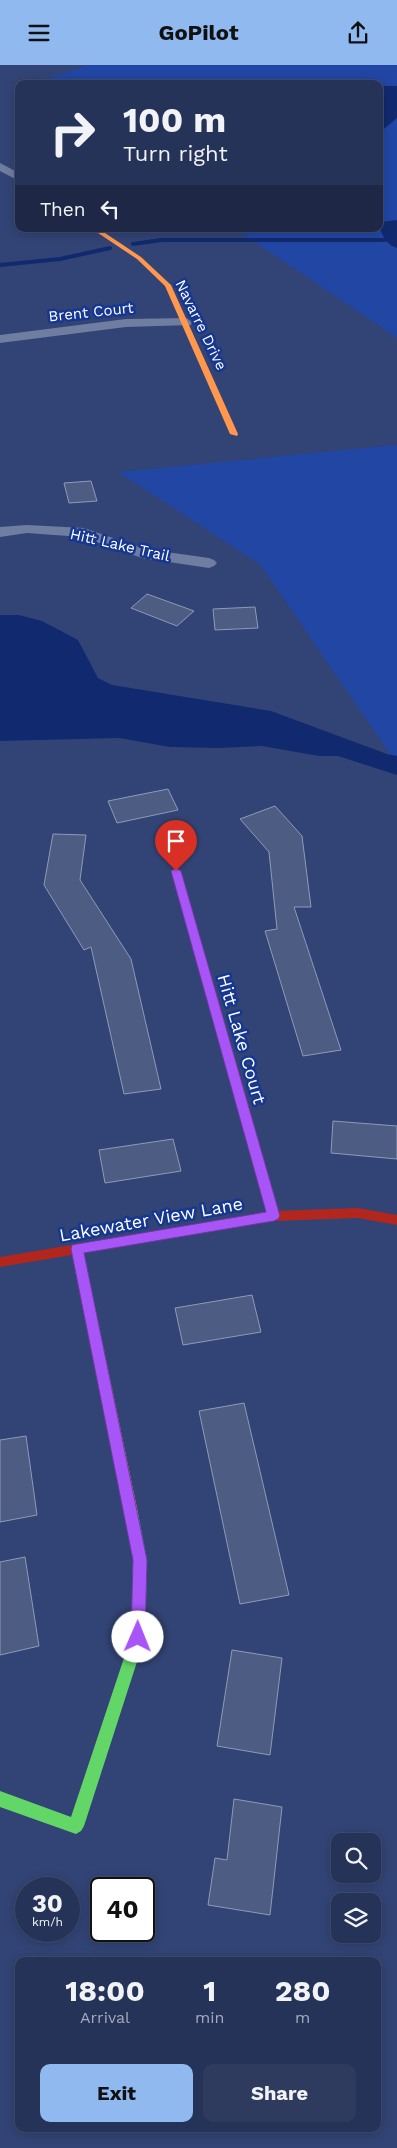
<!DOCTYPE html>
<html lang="en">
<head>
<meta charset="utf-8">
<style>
	:root { --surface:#263358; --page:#2e3b5e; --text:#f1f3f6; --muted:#a4aaba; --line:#424e6e; --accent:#90b9f0 }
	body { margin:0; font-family:"Work Sans",sans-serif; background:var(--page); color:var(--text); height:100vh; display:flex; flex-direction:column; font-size:19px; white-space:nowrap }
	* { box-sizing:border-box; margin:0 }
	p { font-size:16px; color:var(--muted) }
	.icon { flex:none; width:28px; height:28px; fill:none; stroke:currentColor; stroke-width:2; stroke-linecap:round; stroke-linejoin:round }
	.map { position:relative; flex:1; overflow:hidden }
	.drawer { position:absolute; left:15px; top:1892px; width:366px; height:175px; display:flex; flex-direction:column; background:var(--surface); border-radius:10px; box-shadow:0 2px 12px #0003,0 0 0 1px var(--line) }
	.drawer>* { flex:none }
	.banner { position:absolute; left:15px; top:15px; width:368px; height:152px; border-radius:10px; box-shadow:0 2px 12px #0003,0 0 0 1px var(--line); background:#263358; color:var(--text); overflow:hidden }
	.controls { position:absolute; left:331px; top:1768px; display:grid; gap:10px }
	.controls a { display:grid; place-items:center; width:50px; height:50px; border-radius:10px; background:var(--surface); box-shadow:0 2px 12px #0003,0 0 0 1px var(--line); font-size:25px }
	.speed { position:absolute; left:15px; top:1812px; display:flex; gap:10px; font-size:25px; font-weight:700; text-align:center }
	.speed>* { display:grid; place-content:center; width:65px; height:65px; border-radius:50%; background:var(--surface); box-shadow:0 2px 12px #0003,0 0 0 1px var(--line); line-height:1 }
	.speed small { font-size:12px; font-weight:400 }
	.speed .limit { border:2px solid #111; border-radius:8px; background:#fff; color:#111 }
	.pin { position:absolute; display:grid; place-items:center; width:42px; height:42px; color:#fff; margin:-51px -21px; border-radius:50% 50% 50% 0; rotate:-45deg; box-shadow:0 0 5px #0007 }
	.pin .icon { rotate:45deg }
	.me { position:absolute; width:55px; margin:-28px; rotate:1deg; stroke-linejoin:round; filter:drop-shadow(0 0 4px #0008) }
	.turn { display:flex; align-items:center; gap:18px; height:105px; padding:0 25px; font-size:22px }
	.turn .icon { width:65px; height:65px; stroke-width:2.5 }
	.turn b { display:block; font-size:35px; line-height:42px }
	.then { display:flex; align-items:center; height:48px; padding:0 25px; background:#0003; gap:10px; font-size:19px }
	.eta { display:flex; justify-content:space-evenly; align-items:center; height:85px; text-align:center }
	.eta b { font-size:30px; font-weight:700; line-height:35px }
	.button { display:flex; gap:10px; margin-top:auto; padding:10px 25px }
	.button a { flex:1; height:58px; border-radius:10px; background:var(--accent); color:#111; font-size:20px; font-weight:700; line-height:58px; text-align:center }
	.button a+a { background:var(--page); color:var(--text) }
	header { display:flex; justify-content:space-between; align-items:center; height:65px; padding:0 25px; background:var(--accent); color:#111; font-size:22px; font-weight:700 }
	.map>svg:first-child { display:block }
	.green { fill:#2146a4 }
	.water { fill:#112a6f }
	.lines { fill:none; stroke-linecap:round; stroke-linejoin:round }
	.stream { stroke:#112a6f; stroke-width:4 }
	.building { fill:#4d5c83; stroke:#8f9ab6 }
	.street { fill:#6f7da0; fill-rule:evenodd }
	.fast { fill:#63d668; fill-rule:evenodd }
	.slow { fill:#ff974d; fill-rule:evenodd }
	.jam { fill:#b3261e; fill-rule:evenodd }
	.route { fill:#a855f7; stroke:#6d37a1 }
	.labels { text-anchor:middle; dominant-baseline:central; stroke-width:5; stroke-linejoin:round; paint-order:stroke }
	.far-street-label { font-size:15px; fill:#fff; stroke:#163791 }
	.street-label { font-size:18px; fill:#fff; stroke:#163791 }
</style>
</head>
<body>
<header><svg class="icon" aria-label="menu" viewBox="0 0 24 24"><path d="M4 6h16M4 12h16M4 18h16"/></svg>GoPilot<svg class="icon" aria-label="share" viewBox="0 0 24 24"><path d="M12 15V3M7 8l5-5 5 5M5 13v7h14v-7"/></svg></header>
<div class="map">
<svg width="397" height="2083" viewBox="0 0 397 2083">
	<rect width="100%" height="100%" fill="#324475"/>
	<path class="green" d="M 89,0 L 397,0 L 397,273 L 236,164 L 379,164 L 379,19 L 30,19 Z
		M 397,380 L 397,699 L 260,499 L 118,407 Z"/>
	<path class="water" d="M 384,21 L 397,21 L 397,53 L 379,68 L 379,22 Z
		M 397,155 L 397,183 C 386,180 382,170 379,160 L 381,157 Z
		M 0,550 L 19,550 L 42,556 L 78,575 L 98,613 L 112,620 L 271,646 L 387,689 L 397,691 L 397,710 L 338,691 L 319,691 L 262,681 L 218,683 L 170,682 L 119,673 L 0,676 Z"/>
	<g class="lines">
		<path class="stream" d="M 133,179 L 161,175 L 385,175
			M 0,200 L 60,194 L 110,183"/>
	</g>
	<path class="building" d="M 91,416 L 97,436 L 69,438 L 64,418 Z
		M 147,529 L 194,546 L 177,561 L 131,543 Z
		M 255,542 L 258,563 L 215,565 L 213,544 Z
		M 168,724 L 178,745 L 117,758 L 108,736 Z
		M 275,741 L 302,771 L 311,842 L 294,842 L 341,985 L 303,991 L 265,866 L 277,864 L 269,787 L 240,754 Z
		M 53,769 L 86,770 L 80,815 L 131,894 L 161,1024 L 124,1029 L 91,882 L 84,885 L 44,820 Z
		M 333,1056 L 397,1061 L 397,1094 L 331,1088 Z
		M 173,1074 L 181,1106 L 105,1118 L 99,1085 Z
		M 252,1230 L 261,1267 L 183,1280 L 175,1243 Z
		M 244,1338 L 289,1530 L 240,1539 L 199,1346 Z
		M 26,1371 L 37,1450 L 0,1457 L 0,1375 Z
		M 25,1492 L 39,1581 L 0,1590 L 0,1497 Z
		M 232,1585 L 282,1593 L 270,1690 L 217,1681 Z
		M 234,1734 L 282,1742 L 270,1850 L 208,1840 L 215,1793 L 227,1795 Z"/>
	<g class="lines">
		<path class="street" d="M 0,98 L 19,108 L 19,116 L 0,106 Z
			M 186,253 L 192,257 L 191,260 L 126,262 L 0,278 L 0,270 L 126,254 Z
			M 27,460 L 84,463 L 145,484 L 209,493 L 214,495 L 217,498 L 214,501 L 209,503 L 142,493 L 82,472 L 27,468 L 0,472 L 0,462 Z"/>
		<path class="fast" d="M 131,1442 L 136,1443 L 138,1448 L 147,1495 L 145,1572 L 84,1761 L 81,1766 L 76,1769 L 0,1742 L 0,1726 L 71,1752 L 131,1572 L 133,1495 L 124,1448 L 126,1443 Z"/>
		<path class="slow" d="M 92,164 L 99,164 L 141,192 L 171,220 L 238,369 L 237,371 L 230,369 L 165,221 L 137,194 Z
			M 176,803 L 181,806 L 280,1151 L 278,1154 L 274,1156 L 270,1154 L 268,1151 L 171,806 Z
			M 77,1179 L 81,1180 L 83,1184 L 138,1448 L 136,1453 L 131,1454 L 126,1453 L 124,1448 L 71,1184 L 73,1180 Z"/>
		<path class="jam" d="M 358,1143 L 397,1150 L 397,1160 L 358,1153 L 274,1156 L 0,1202 L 0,1192 L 274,1146 Z"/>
	</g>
	<path class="route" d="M 176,803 L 181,806 L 280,1151 L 278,1154 L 274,1156 L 84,1188 L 147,1495 L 145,1572 L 143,1577 L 138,1579 L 133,1577 L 131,1572 L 133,1495 L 71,1184 L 72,1180 L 77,1179 L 266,1147 L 171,806 Z"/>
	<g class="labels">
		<g class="far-street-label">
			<text transform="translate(91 247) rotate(-6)">Brent Court</text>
			<text transform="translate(201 260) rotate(64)">Navarre Drive</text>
			<text transform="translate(120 480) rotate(13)">Hitt Lake Trail</text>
		</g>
		<g class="street-label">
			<text transform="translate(242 974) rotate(74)">Hitt Lake Court</text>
			<text transform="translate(151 1154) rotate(-10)">Lakewater View Lane</text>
		</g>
	</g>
</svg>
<div class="controls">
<a><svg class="icon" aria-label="search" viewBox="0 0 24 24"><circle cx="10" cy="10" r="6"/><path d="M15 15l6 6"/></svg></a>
<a><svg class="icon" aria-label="layers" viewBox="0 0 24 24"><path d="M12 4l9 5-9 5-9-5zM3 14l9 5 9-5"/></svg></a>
</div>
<div class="speed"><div>30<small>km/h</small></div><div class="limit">40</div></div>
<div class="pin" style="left:176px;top:806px;background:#d93025"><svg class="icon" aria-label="arrive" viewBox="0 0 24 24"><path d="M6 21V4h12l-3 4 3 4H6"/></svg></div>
<svg class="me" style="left:138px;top:1572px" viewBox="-20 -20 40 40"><circle r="19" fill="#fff"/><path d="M0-13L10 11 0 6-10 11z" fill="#a855f7"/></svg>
<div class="banner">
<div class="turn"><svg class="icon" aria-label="right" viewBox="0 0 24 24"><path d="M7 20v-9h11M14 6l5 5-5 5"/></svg><div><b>100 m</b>Turn right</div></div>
<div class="then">Then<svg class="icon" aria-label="left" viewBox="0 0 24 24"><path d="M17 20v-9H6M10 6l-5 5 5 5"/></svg></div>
</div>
<section class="drawer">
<div class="eta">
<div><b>18:00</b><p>Arrival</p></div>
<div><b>1</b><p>min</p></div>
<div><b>280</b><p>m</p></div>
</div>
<div class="button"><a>Exit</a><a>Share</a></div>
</section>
</div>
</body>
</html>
